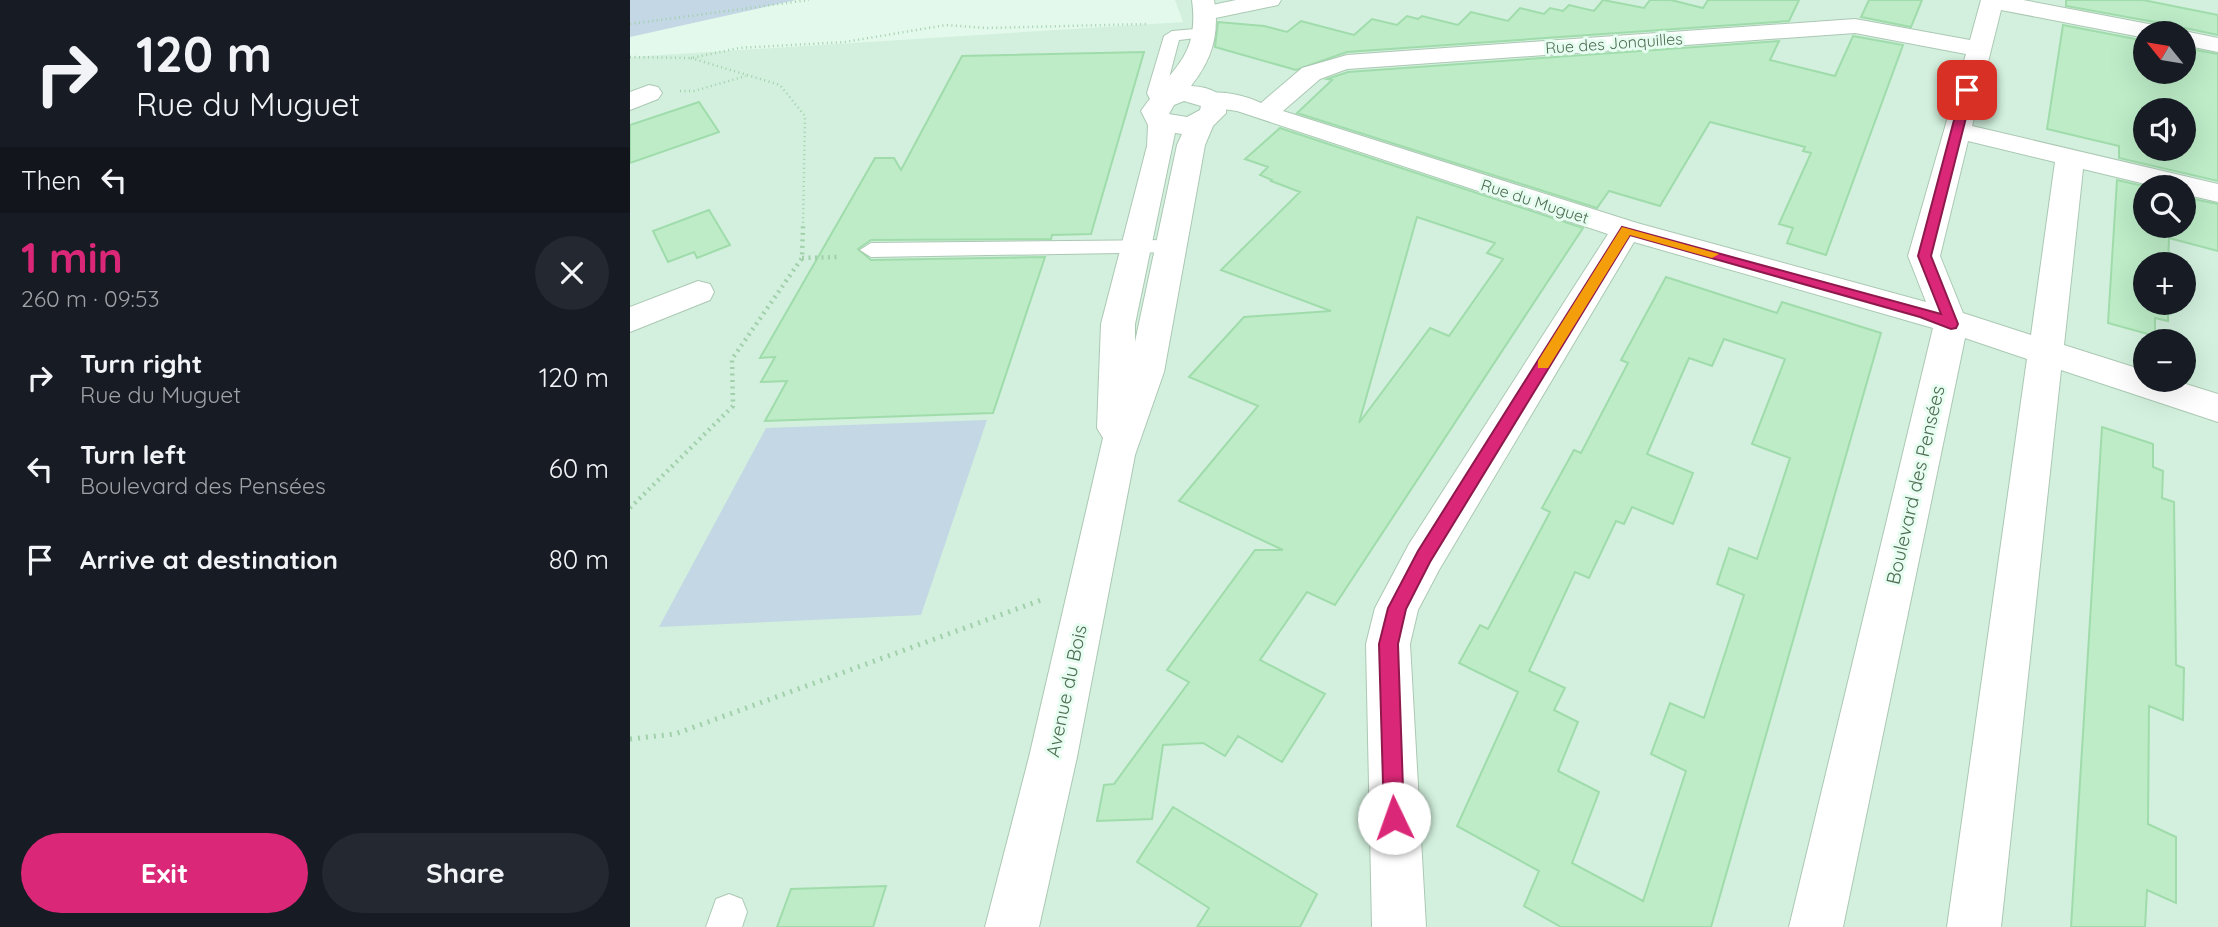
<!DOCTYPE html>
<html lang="en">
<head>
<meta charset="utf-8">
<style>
	:root { --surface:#171b24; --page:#242831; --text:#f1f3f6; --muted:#9ea1a6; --accent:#db2777 }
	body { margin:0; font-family:Quicksand,sans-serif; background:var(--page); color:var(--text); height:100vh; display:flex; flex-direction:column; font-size:26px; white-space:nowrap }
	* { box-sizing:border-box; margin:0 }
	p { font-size:23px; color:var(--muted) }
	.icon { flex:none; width:38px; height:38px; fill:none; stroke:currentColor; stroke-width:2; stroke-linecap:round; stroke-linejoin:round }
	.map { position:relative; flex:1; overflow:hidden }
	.details { display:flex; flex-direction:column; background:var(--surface); width:630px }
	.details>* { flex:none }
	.guide { background:#171b24; color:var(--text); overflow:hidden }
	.needle { width:46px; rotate:300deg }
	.fabs { position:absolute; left:1503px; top:21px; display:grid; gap:14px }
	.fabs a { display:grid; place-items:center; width:63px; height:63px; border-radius:50%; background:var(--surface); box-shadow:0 7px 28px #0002; font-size:35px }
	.pin { position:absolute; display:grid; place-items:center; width:60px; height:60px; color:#fff; margin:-30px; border-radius:14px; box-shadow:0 4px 10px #0006 }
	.me { position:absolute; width:77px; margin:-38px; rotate:357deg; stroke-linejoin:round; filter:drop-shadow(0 0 5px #0008) }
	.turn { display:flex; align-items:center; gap:24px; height:147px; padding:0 21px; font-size:32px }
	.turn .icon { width:91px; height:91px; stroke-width:2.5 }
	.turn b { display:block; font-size:49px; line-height:60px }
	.then { display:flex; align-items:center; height:66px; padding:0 21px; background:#0003; gap:14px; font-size:26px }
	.round { display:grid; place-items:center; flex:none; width:74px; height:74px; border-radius:37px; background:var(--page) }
	.summary { display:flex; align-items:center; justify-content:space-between; height:119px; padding:0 21px }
	h1 { font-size:42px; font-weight:800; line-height:52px; color:var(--accent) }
	.primary-button { display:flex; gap:14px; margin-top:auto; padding:14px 21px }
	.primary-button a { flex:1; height:80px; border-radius:42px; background:var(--accent); color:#fff; font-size:28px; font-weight:800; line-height:80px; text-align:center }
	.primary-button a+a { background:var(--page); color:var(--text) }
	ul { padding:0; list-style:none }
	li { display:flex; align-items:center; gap:21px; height:91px; padding:0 21px }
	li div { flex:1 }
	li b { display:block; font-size:26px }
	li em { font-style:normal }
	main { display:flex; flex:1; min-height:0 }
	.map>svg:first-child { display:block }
	.residential { fill:#d2f0dd; fill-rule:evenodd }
	.green { fill:#c3d7e5 }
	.building { fill:#bdecc7; stroke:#a0dcab; stroke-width:2; fill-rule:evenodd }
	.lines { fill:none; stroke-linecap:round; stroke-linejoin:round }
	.service-casing { stroke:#abc8b3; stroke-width:2 }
	.minor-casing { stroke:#abc8b3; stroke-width:2 }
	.tertiary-casing { stroke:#abc8b3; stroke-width:2 }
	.path-far2 { stroke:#a1d0ab; stroke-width:2.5; stroke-dasharray:1 3.5; stroke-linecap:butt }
	.path-far1 { stroke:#a1d0ab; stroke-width:4.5; stroke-dasharray:2 4.5; stroke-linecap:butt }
	.path { stroke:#a1d0ab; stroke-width:5; stroke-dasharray:2 6; stroke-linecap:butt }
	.service { fill:#fff; fill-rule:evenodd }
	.minor { fill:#fff; fill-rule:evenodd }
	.tertiary { fill:#fff; fill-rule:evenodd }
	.route { fill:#db2777; stroke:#8e194d; stroke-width:2 }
	.slow { fill:#f59e0b }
	.labels { text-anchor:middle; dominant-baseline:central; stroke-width:6; stroke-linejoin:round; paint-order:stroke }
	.far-street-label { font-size:16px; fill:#4c6e52; stroke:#e8fdf1 }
	.street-label { font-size:19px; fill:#4c6e52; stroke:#e8fdf1 }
</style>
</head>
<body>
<main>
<section class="details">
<div class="guide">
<div class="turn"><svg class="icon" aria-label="right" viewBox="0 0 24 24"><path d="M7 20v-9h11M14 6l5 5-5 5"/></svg><div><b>120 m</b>Rue du Muguet</div></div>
<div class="then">Then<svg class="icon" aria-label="left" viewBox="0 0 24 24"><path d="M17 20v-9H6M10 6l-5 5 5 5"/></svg></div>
</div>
<div class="summary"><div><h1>1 min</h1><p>260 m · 09:53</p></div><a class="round"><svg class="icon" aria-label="close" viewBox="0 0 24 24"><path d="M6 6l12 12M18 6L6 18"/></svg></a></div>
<ul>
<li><svg class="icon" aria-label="right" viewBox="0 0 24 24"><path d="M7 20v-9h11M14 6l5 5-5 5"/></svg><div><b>Turn right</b><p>Rue du Muguet</p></div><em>120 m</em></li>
<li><svg class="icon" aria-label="left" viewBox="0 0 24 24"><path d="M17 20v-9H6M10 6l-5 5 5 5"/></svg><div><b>Turn left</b><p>Boulevard des Pensées</p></div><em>60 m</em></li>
<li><svg class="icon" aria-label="arrive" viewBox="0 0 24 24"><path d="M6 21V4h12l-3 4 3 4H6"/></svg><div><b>Arrive at destination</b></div><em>80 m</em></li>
</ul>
<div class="primary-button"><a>Exit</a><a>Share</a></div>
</section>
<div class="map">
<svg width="1588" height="927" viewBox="0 0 1588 927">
	<rect width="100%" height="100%" fill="#e3f9ec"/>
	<path class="residential" d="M 545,0 L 1588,0 L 1588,927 L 0,927 L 0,57 L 553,22 ZM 1516,33 L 1554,33 L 1554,72 L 1516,72 ZM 1516,110 L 1554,110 L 1554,149 L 1516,149 ZM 1516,187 L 1554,187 L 1554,226 L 1516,226 ZM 1516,264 L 1554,264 L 1554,303 L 1516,303 ZM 1516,341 L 1554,341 L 1554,380 L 1516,380 Z"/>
	<path class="green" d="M 0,0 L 166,0 L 0,37 Z
		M 357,420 L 291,615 L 29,627 L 136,428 Z"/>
	<path class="building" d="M 973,0 L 1014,8 L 1020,0 L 1041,0 L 1073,8 L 1078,0 L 1169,0 L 1159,21 L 717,52 L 666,70 L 585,47 L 588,22 L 634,26 L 657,32 L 671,21 L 724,35 L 742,19 L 767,25 L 777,16 L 788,19 L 792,16 L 828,25 L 841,12 L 878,21 L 890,8 L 914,14 L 920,8 L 933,11 L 939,5 L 964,11 Z
		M 1239,0 L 1292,0 L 1281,27 L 1231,17 Z
		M 1436,0 L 1513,0 L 1588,15 L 1588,35 L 1555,28 L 1543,31 L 1530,23 L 1436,6 Z
		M 1433,25 L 1516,41 L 1516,72 L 1554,72 L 1554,48 L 1588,54 L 1588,181 L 1489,158 L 1489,146 L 1417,129 ZM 1516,110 L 1554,110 L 1554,149 L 1516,149 Z
		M 1223,36 L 1273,45 L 1196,255 L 1157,243 L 1163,228 L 1149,224 L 1181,153 L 1173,151 L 1175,147 L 1080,122 L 1030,206 L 979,191 L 967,208 L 667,113 L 702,80 L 697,79 L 718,72 L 1149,41 L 1140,60 L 1205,76 Z
		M 514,52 L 461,234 L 422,235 L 421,239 L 241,240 L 228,249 L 241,260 L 415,257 L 363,413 L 135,421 L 157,381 L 131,382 L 145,357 L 130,358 L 245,158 L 264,158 L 271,170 L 332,56 Z
		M 69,102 L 89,132 L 0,163 L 0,125 Z
		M 650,128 L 953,228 L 705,605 L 677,592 L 630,660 L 695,694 L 652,762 L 608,736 L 595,756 L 573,743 L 533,745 L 522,819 L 467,821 L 474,785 L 484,784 L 559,682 L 537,670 L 625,550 L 653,550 L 549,501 L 628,406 L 559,377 L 614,317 L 701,311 L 591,270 L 670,192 L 641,181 L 642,180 L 630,175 L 638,167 L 615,159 ZM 787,217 L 865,243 L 857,253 L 873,259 L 819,336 L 800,328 L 729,423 Z
		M 1487,180 L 1518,187 L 1516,226 L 1554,226 L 1554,197 L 1588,204 L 1588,251 L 1539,238 L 1538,264 L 1516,264 L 1516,303 L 1538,303 L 1538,321 L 1525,318 L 1525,336 L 1478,323 Z
		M 79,210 L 100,245 L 67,258 L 64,252 L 38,262 L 23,231 Z
		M 1036,277 L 1147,313 L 1152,302 L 1251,333 L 1081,927 L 931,927 L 894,906 L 909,871 L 827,826 L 888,692 L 829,663 L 850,625 L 858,629 L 920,512 L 912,508 L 944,450 L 951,453 L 998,363 L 991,360 ZM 1094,339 L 1155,359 L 1122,444 L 1160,458 L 1127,559 L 1099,548 L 1087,584 L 1114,595 L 1074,718 L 1040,703 L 1021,754 L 1056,771 L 1013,901 L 942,863 L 969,792 L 928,771 L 948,722 L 924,710 L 935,688 L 899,671 L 945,572 L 959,578 L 986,521 L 994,524 L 1002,507 L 1043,524 L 1063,473 L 1017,454 L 1059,358 L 1082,366 Z
		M 1472,427 L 1523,444 L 1523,467 L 1533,471 L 1532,498 L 1544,502 L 1546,665 L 1554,668 L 1553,720 L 1519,706 L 1518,824 L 1546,837 L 1546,903 L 1517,890 L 1515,927 L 1441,927 Z
		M 543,807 L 687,894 L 670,927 L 567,927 L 579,908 L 507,862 Z
		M 256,886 L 243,927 L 147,927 L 161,889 Z"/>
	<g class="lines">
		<g class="service-casing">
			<path id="service" d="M 577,28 L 585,33 L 583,36 L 549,40 L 535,93 L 539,103 L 530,108 L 524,107 L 517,93 L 534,36 L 542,31 Z
				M 540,240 L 548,242 L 551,247 L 548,252 L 241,257 L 230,250 L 241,243 Z
				M 99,894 L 112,899 L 117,912 L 112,927 L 76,927 L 86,899 Z"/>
		</g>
		<g class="minor-casing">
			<path id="minor" d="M 606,0 L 651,0 L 648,5 L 576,20 L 568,18 L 564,13 L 568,8 Z
				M 1351,0 L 1393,0 L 1529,26 L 1537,28 L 1541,33 L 1516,33 L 1516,38 L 1371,10 L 1342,126 L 1588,184 L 1588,202 L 1554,194 L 1554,187 L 1528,187 L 1453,169 L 1434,345 L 1516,371 L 1516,380 L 1543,380 L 1588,394 L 1588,422 L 1431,370 L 1371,927 L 1317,927 L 1397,359 L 1335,338 L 1213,927 L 1159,927 L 1303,328 L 1004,242 L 809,570 L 788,610 L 780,644 L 796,927 L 742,927 L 736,644 L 745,608 L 779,544 L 978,234 L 607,111 L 573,106 L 569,100 L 573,94 C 591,90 614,95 631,103 L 672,68 L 717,55 L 1225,19 L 1340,40 ZM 1225,33 L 1336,54 L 1278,256 L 1296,302 L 1007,223 L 653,111 L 690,79 L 717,69 ZM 1338,141 L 1425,162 L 1401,335 L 1333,313 L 1310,256 Z
				M 1554,31 L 1588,38 L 1588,52 L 1554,45 L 1554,33 L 1545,33 Z
				M 19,85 L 28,87 L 32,93 L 28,99 L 0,110 L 0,92 Z
				M 68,281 L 80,284 L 84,292 L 80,300 L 0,332 L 0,307 Z"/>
		</g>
		<g class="tertiary-casing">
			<path id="tertiary" d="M 562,0 L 584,0 C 590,34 582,59 561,86 C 579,87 598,93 596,113 L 583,126 L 575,145 L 534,372 L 505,455 L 447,757 L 409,927 L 355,927 L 399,757 L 473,438 L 467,428 L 471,324 L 517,146 L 518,125 L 511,111 C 540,69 570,59 562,0 ZM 554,101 L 571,106 L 570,110 L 557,117 L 539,114 L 544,105 ZM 545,133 L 552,134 L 547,145 L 505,342 L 505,324 Z"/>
		</g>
		<path class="path-far2" d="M 0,24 L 179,0
			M 0,57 L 61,58 L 109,48 L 215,42 L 316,25 L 356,28 L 517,24
			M 61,58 L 150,85 L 175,116 L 173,226
			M 50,91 L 64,91 L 116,76"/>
		<path class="path-far1" d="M 172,258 L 209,257
			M 0,508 L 103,406 L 102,359 L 172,258 L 173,225"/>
		<path class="path" d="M 0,739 L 45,734 L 414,599"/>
		<use href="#service" class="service"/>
		<use href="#minor" class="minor"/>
		<use href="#tertiary" class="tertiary"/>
	</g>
	<path class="route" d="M 1337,86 L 1343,90 L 1301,256 L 1328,324 L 1326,328 L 1321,329 L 1290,317 L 1000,235 L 800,562 L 776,609 L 768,644 L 774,818 L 771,826 L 764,829 L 757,826 L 754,818 L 749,644 L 758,608 L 788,551 L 992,227 L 1311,314 L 1288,256 L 1332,90 Z"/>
	<path class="slow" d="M 992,227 L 1089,254 L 1082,258 L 1000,235 L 918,368 L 908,368 L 908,361 Z"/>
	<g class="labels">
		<g class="far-street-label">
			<text transform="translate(984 43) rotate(-4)">Rue des Jonquilles</text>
			<text transform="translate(905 201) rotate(18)">Rue du Muguet</text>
		</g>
		<g class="street-label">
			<text transform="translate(1285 485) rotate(-77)">Boulevard des Pensées</text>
			<text transform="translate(436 691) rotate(-78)">Avenue du Bois</text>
		</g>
	</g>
</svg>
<div class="fabs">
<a><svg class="needle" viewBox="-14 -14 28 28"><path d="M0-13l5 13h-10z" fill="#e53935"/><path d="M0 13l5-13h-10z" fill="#9ea1a6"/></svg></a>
<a><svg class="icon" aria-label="sound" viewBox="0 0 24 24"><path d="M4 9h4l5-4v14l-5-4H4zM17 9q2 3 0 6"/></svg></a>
<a><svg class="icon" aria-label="search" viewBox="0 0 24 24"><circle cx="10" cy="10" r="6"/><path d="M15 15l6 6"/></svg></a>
<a>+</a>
<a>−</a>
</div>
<div class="pin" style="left:1337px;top:90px;background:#d93025"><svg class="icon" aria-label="arrive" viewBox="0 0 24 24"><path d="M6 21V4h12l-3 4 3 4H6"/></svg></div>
<svg class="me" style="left:764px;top:818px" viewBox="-20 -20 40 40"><circle r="19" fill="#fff"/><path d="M0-13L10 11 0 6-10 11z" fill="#db2777"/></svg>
</div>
</main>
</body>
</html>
